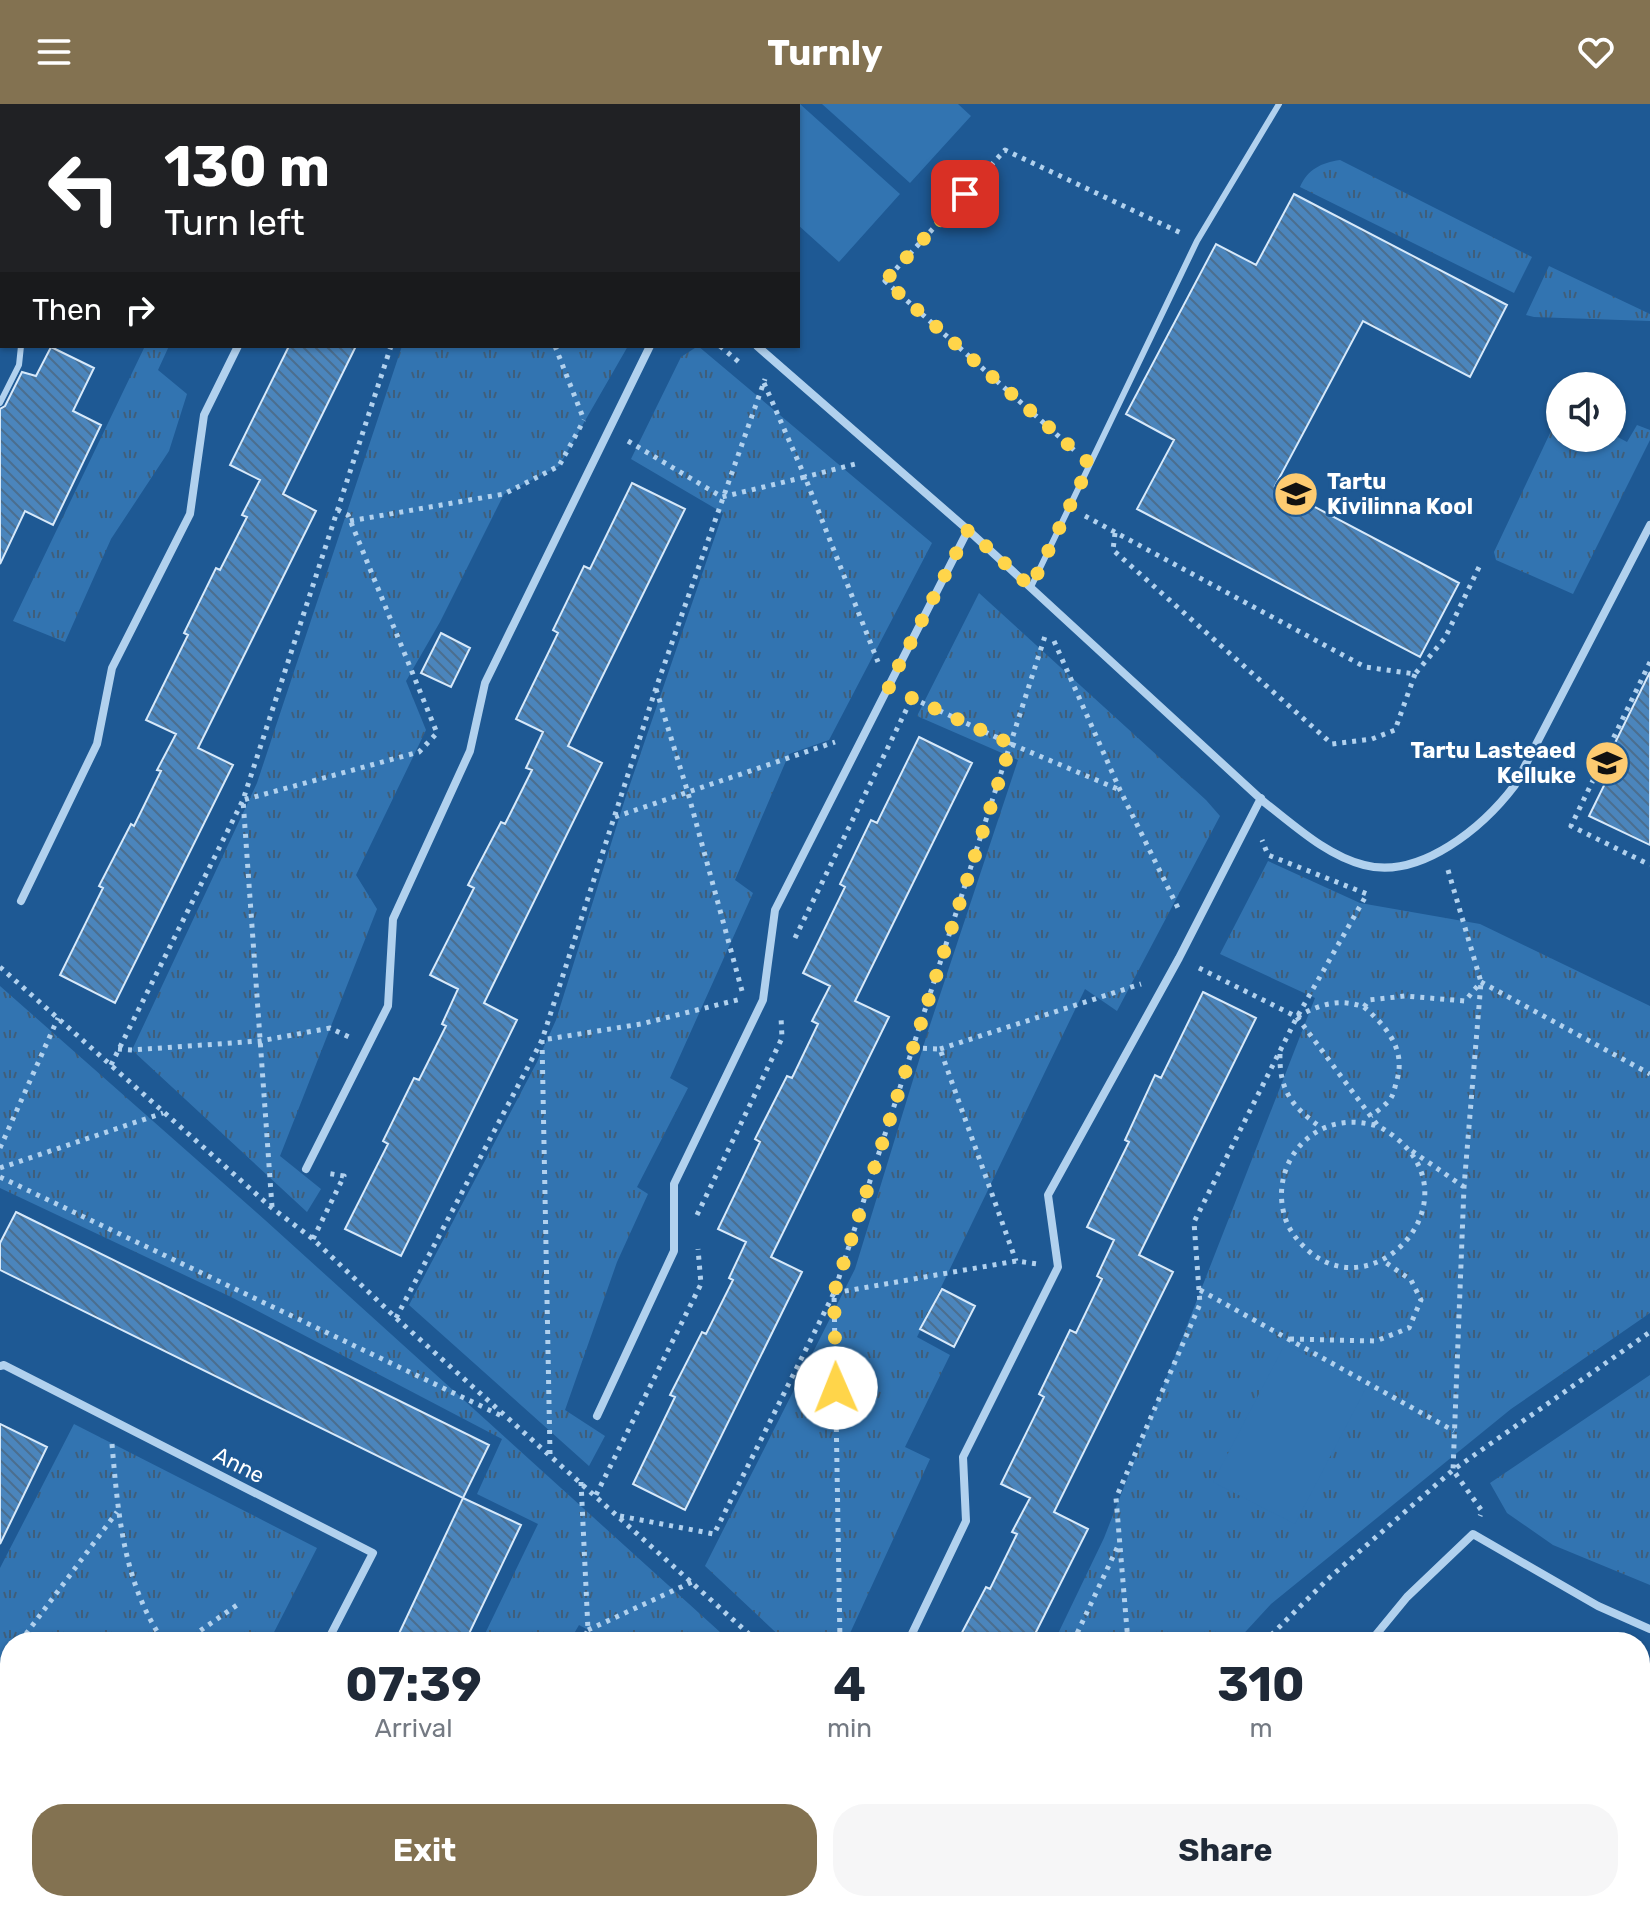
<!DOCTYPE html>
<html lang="en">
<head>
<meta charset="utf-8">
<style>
	:root { --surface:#fff; --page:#f6f6f7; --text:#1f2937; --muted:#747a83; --accent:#837251 }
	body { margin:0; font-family:Rubik,sans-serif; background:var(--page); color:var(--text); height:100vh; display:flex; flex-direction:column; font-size:30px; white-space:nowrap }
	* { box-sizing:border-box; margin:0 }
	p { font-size:26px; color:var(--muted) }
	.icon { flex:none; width:44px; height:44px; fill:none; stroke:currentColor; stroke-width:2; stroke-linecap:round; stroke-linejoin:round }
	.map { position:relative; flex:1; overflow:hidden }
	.drawer { position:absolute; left:0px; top:1528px; width:1650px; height:280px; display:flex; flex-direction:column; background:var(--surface); border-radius:32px 32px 0 0; box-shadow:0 2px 6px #0004 }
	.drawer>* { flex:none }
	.top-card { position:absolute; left:0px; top:0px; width:800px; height:244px; box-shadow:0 2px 6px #0004; background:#202124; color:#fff; overflow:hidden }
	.controls { position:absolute; left:1546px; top:268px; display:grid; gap:16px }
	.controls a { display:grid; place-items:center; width:80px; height:80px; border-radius:50%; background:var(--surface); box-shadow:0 2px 6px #0004; font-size:40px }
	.pin { position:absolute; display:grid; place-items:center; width:68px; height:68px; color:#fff; margin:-34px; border-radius:16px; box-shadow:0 4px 12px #0006 }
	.me { position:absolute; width:88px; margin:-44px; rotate:359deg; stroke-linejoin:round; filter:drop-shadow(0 0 6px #0008) }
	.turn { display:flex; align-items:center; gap:28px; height:168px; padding:0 32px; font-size:36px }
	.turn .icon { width:104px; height:104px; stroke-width:2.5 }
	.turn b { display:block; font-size:56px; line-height:68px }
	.then { display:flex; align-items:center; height:76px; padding:0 32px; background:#0003; gap:16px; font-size:30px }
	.eta { display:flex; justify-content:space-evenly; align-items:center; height:136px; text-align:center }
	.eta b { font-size:48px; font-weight:700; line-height:56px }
	.button { display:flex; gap:16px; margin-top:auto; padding:16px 32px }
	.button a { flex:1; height:92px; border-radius:32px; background:var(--accent); color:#fff; font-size:32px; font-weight:700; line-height:92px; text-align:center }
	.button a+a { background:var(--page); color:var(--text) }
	header { display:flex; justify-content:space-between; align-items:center; height:104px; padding:0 32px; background:var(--accent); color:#fff; font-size:36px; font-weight:700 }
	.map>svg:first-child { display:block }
	.grass { fill:url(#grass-tufts) }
	.green { fill:#3274b1 }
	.building { fill:url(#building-back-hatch); stroke:#d7e9fa; stroke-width:2 }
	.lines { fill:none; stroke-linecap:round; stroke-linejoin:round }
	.path { stroke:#b1d1ee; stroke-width:5; stroke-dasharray:4 6; stroke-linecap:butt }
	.lane { stroke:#b1d1ee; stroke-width:6 }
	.street { stroke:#b1d1ee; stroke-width:8 }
	.secondary { stroke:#deecfa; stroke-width:16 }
	.route { stroke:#ffd54a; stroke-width:14; stroke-dasharray:0 25.2 }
	.labels { text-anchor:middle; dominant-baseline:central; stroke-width:6; stroke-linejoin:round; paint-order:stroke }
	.poi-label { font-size:22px; font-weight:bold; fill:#fff; stroke:#1e5994; text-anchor:start }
	.street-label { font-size:22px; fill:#fff; stroke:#1e5994 }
</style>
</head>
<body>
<header><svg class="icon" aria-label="menu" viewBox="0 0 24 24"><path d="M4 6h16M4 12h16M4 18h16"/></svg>Turnly<svg class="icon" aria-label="heart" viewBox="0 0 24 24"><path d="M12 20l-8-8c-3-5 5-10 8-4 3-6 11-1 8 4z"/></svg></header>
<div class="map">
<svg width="1650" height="1808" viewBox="0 0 1650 1808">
	<defs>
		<pattern id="grass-tufts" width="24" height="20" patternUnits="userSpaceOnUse" patternTransform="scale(2)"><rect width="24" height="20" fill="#3274b1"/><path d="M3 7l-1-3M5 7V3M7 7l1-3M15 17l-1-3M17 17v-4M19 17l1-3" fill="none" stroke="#405e79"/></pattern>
		<pattern id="building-back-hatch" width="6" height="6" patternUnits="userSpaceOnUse" patternTransform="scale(2)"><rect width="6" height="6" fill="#4b85bc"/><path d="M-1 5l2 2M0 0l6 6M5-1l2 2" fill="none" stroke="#4b6e8f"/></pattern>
	</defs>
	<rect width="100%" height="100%" fill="#1e5994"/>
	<path class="grass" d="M 1340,56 L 1532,153 L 1514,189 L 1300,83 C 1308,65 1321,59 1340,56 Z
		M 1549,162 L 1650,210 L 1650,217 L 1534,213 L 1526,211 Z
		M 145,242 L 169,242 L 158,266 L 187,290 L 169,347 L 111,435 L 65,538 L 13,517 Z
		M 402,242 L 628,242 L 559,362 L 504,390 L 440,518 L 406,577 L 426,626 L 356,771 L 377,805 L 280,1052 L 321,1085 L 307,1108 L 132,946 L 257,679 Z
		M 698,242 L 932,439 L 829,636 L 789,650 L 735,776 L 753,789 L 670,974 L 688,984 L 637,1083 L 648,1090 L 617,1158 L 565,1306 L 605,1332 L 589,1362 L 409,1201 L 537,958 L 556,916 L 625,695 L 723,409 L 631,355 L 681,253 Z
		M 1560,308 L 1560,334 L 1612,334 L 1612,330 L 1627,338 L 1637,321 L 1650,326 L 1650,336 L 1573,490 L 1496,456 L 1494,448 Z
		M 979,489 L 1206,696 L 1220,712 L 1117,907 L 1085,885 L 917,1233 L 950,1251 L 905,1343 L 930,1355 L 846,1538 L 786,1538 L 705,1462 L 855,1165 L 928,927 L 1018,656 L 917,612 Z
		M 1268,757 L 1360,799 L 1480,820 L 1650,902 L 1650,1209 L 1511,1305 L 1271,1500 L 1236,1538 L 1054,1538 L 1104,1434 L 1315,894 L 1220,850 Z
		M 0,882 L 265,1116 L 731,1538 L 611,1538 L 579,1521 L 569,1538 L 481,1538 L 538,1420 L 477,1390 L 502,1335 L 231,1193 L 0,1084 Z
		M 1650,1271 L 1650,1481 L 1553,1441 L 1507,1409 L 1490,1379 Z
		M 74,1320 L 317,1444 L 269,1538 L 10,1538 L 10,1622 L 0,1617 L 0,1464 Z
		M 235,1798 L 657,1798 L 652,1808 L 231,1808 Z
		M 872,1798 L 990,1798 L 980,1808 L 867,1808 Z
		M 1357,1798 L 1537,1798 L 1532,1808 L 1352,1808 Z"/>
	<path class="green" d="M 763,0 L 800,0 L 900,90 L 839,158 L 798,121 L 798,2 L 762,2 Z
		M 822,0 L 958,0 L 971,12 L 910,79 Z
		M 1285,1240 L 1367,1282 L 1295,1420 L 1213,1378 Z
		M 511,1798 L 583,1798 L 588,1808 L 515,1808 Z"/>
	<path class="building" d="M 1294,90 L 1507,201 L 1470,273 L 1363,217 L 1275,382 L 1459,479 L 1420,553 L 1137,405 L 1174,336 L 1126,310 L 1216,140 L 1256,161 Z
		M 289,242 L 356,242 L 283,390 L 316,407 L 198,644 L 233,661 L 115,899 L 60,871 L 103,784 L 99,782 L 131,720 L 134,722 L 161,667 L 157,666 L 176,630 L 146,616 L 188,531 L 184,529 L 216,464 L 220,466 L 247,413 L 242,411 L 260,376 L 230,361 Z
		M 51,243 L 94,264 L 73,307 L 101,321 L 53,421 L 25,407 L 0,460 L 0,305 L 5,302 L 22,268 L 36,272 Z
		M 632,379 L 685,405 L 568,642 L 602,659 L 484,899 L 517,916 L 401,1152 L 345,1125 L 388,1040 L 383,1037 L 414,974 L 419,976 L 446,922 L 442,920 L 458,885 L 430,871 L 474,784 L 468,781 L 501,718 L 505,720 L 532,666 L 526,664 L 543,628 L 516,615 L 558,529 L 553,526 L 584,462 L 590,465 Z
		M 441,529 L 470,544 L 451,583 L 421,569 Z
		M 1650,568 L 1650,741 L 1589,712 L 1618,653 L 1610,649 Z
		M 919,633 L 972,659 L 855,897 L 889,913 L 771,1153 L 802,1168 L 685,1406 L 633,1380 L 675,1293 L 670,1291 L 702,1228 L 706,1230 L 733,1176 L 729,1174 L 746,1138 L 718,1125 L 760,1038 L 755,1035 L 787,972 L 792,974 L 818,920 L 812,917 L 830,882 L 803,869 L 845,783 L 840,780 L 871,716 L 877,719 Z
		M 1203,888 L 1256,914 L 1139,1151 L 1173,1168 L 1054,1408 L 1088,1425 L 1031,1538 L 957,1538 L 986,1483 L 990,1485 L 1017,1430 L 1012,1428 L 1030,1394 L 1001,1380 L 1044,1293 L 1039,1290 L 1070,1226 L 1076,1229 L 1102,1175 L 1097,1172 L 1114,1136 L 1087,1123 L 1129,1038 L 1125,1036 L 1155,971 L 1161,974 Z
		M 16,1108 L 489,1341 L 463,1394 L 0,1166 L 0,1139 Z
		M 942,1185 L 975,1202 L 954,1243 L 920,1225 Z
		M 0,1320 L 47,1343 L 0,1440 Z
		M 463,1394 L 521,1421 L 465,1538 L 395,1538 Z"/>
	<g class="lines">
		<path class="path" d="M 441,0 L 444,2
			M 50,2 L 52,0
			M 555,242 L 584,316
			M 720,242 L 740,259
			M 764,279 L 805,373 L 855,360
			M 628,337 L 722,393 L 805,373 L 878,558
			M 1074,346 L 885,177 L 1005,46 L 1181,129
			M 1085,412 L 1365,563 L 1415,570 L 1445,534 L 1481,459
			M 350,417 L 504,390 L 559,362 L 584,316
			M 1115,429 L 1113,446 L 1332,640 L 1372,635 L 1395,626 L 1415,570
			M 1054,537 L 1120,686 L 1179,806
			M 1650,558 L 1571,722 L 1650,761
			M 656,585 L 688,689 L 742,887
			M 912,594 L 1011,640 L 1120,686
			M 615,713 L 835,638
			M 1448,766 L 1481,878 L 1464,1083 L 1453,1366 L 1482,1407 L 1480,1412
			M 795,834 L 912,594
			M 0,863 L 272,1104 L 313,1135 L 396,1214 L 758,1538
			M 1199,864 L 1297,913 C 1320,900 1339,894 1364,903 L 1369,896 L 1405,892 L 1465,897 L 1480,879
			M 1481,878 L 1650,970
			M 1364,903 C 1386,922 1406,945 1397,976 C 1395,982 1394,989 1391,994 C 1386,1001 1377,1007 1371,1012
			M 1297,913 L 1378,1022 C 1486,1081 1383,1206 1311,1149 C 1298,1138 1288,1126 1284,1110 C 1273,1069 1299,1025 1342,1019 C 1354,1017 1366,1019 1378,1022
			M 913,944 L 940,945 L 1016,1157
			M 118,945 L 132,946 L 260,937 L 330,924 L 349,933
			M 940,945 L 1141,880
			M 1280,950 C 1279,987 1293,1004 1322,1024
			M 111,961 L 243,696 L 391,242
			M 0,1044 L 58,914
			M 1412,1047 L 1464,1083
			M 0,1064 L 163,1009
			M 0,1073 L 504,1313
			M 272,1103 L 243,696 L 419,648 L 437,629 L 348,411 L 338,406
			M 697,1111 L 782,934 L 781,913
			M 313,1135 L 344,1072 L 326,1069
			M 1200,1186 L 1454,1327
			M 396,1214 L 542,936 L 656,584 L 765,275
			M 1290,1235 L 1376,1237 L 1409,1224 L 1421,1196 L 1411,1176 L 1382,1156
			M 112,1340 C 118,1409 123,1479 164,1538
			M 550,1350 L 542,936 L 641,920 L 741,895
			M 581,1378 L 588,1526 L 582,1538
			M 596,1391 L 701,1180 L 698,1145
			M 620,1412 L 714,1430 L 834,1189 L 1046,529
			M 588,1526 L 692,1478
			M 20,1538 L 117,1408
			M 184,1538 L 240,1499
			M 840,1538 L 834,1189 L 1016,1157 L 1038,1160
			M 1073,1538 L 1118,1442
			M 1128,1538 L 1116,1394 L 1200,1200 L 1194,1118 L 1297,913 L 1367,790 L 1268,751 L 1262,736
			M 1264,1538 L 1330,1473 L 1453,1366 L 1650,1228
			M 0,1566 L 10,1552
			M 0,1581 L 10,1576
			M 0,1739 L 10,1742
			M 145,1798 L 189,1805 L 211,1798
			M 499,1798 L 504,1808
			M 1049,1798 L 1061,1808
			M 1232,1798 L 1238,1801 L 1234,1808
			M 894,1808 L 899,1798
			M 1013,1808 L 1021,1798
			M 1376,1808 L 1380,1798"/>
		<path class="lane" d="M 123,2 L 125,0
			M 0,61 L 2,63
			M 0,176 L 2,173
			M 0,299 L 19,261 L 21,242
			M 1031,483 L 1197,137 L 1279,0"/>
		<path class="street" d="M 473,0 L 476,2
			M 357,2 L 358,0
			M 757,242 L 968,426 L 1264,698 C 1294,721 1327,752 1364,761 C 1421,776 1484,722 1515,681 L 1650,421
			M 21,797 L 97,640 L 112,564 L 190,410 L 204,311 L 238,242
			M 306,1065 L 388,902 L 393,815 L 470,647 L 485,579 L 650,242
			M 0,1262 L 4,1261 L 373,1449 L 327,1538
			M 597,1312 L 674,1147 L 674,1080 L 763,896 L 775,806 L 968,426
			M 908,1538 L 966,1417 L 963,1353 L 1058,1163 L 1048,1091 L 1179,854 L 1261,694
			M 1370,1538 L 1407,1493 L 1473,1430 L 1598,1502 L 1650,1525
			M 0,1767 L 10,1782
			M 20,1798 L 26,1808
			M 698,1808 L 702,1798
			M 1587,1808 L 1592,1798"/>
		<path class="secondary" d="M 14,2 L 16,0
			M 0,17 L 2,15"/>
	</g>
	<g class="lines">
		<path class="route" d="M 836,1284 L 834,1189 L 1011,640 L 888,583 L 968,426 L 1031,483 L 1090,360 L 885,177 L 965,90"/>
	</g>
	<defs>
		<g id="school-disc" transform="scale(2.3)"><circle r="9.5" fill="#fdcb71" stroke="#1e5994"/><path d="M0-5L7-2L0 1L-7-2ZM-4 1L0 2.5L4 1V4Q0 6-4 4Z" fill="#111"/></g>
	</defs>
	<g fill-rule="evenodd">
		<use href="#school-disc" x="1296" y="390"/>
		<use href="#school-disc" x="1607" y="659"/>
	</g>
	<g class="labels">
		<g class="poi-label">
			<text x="1327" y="377">Tartu<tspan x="1327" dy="25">Kivilinna Kool</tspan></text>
			<text x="1576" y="646" text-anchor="end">Tartu Lasteaed<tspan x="1576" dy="25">Kelluke</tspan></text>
		</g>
		<g class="street-label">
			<text transform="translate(239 1361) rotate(27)">Anne</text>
		</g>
	</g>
</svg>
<div class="controls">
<a><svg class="icon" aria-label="sound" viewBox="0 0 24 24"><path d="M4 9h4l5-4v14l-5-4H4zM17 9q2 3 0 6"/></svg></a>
</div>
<div class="pin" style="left:965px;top:90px;background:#d93025"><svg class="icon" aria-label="arrive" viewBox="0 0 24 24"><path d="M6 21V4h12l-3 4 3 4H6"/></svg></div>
<svg class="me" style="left:836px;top:1284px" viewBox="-20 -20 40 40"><circle r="19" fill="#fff"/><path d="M0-13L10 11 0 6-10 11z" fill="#ffd54a"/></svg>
<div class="top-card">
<div class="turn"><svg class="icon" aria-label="left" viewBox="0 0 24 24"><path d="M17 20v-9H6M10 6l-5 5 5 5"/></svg><div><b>130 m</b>Turn left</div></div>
<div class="then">Then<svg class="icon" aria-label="right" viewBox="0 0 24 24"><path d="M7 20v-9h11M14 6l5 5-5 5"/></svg></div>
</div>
<section class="drawer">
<div class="eta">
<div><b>07:39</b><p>Arrival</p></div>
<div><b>4</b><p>min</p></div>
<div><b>310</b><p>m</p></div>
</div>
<div class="button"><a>Exit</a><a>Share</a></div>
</section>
</div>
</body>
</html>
